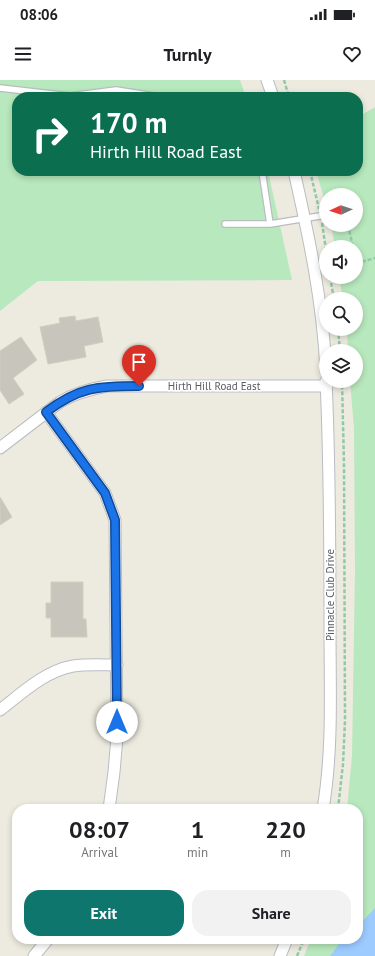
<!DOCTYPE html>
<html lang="en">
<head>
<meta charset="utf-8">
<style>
	:root { --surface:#fff; --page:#f2f2f2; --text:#202124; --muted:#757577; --accent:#0f766e }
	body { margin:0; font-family:"PT Sans",sans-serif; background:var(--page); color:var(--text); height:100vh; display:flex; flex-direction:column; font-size:15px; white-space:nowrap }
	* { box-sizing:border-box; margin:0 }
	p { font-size:13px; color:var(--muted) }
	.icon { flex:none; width:22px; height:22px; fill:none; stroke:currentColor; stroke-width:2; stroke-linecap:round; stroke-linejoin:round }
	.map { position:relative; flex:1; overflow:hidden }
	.side { position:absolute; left:12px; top:724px; width:351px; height:140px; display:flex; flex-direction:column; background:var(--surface); border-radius:16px; box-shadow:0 2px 6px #0003 }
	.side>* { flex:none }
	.hud { position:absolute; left:12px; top:12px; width:351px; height:84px; border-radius:16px; box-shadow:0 2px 6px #0003; background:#0b6e4f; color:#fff; overflow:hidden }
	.needle { width:26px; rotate:267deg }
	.controls { position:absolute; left:319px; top:108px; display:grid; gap:8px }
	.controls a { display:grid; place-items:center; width:44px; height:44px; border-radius:50%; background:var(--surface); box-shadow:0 2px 6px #0003; font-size:20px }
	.pin { position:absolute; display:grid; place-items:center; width:34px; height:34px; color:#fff; margin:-41px -17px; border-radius:50% 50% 50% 0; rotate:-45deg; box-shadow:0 0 4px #0007 }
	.pin .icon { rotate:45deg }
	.me { position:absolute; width:44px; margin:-22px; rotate:0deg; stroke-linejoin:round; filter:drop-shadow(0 0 3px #0008) }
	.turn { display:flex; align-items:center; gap:14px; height:84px; padding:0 12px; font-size:18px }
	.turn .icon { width:52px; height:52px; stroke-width:2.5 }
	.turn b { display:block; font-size:28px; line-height:34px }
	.eta { display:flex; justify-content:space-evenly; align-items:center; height:68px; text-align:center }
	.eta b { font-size:24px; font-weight:700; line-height:28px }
	.action { display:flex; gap:8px; margin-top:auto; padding:8px 12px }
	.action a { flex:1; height:46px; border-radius:16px; background:var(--accent); color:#fff; font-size:16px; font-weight:700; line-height:46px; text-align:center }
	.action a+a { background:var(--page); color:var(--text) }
	.status { display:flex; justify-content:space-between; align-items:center; height:28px; padding:0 20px; background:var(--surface); direction:ltr }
	.status svg { height:11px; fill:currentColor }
	header { display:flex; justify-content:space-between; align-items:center; height:52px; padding:0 12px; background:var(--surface); font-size:18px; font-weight:700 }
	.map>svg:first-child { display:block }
	.green { fill:#b8e8bd }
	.water { fill:#9dcbff }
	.building { fill:#c8c5bc; stroke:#d2cdbd }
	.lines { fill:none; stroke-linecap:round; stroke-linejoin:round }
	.lane-casing { stroke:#babcc3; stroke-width:8 }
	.street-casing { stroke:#babcc3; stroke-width:13 }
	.path { stroke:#91c9a6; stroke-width:2.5; stroke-dasharray:4 2; stroke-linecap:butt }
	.lane { stroke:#fff; stroke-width:5.5 }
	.street { stroke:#fff; stroke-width:11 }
	.route-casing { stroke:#114b97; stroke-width:10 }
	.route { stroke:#1a73e8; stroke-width:7 }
	.labels { text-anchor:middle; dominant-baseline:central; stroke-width:3; stroke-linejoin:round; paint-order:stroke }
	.street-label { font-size:11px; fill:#585b62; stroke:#fff }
</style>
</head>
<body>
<div class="status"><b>08:06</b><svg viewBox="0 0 49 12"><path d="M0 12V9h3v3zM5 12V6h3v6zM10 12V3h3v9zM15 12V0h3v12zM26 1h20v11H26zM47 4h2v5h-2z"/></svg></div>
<header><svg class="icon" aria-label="menu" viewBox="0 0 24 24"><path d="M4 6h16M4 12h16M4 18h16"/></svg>Turnly<svg class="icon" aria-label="heart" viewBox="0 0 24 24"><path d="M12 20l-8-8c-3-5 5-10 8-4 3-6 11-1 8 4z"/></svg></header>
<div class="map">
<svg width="375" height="876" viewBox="0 0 375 876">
	<rect width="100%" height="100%" fill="#edebdf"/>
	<path class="green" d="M 0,0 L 240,0 L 246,17 L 17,17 L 17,91 L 268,91 L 292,200 L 38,201 L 0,231 Z
		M 375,27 L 375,876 L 304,876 L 311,859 L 358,859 L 358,729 L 347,729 L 352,676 L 355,491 L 354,348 L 350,301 L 356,301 L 356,271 L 348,271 L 347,249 L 356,249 L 356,219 L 343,219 L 339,197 L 356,197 L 356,167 L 335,167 L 331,145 L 356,145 L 356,115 L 326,115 L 326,125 L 316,91 L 358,91 L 358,37 Z"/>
	<path class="water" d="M 375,828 L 375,876 L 330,876 L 343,859 L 358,859 L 358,846 Z"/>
	<path class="building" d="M 75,236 L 76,241 L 98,237 L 103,262 L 84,266 L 86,277 L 48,284 L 40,247 L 60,243 L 59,238 Z
		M 21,257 L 37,280 L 13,298 L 24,314 L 9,324 L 0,310 L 0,271 Z
		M 0,417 L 12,437 L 0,445 Z
		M 51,502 L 83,502 L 83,539 L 86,539 L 87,557 L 51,557 L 51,538 L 46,538 L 46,523 L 51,523 Z"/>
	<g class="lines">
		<g class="lane-casing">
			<path id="lane" d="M 0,8 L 70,16 L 116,10 L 154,16 L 215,17
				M 262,91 L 270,144
				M 225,144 L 270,144 L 326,135"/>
		</g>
		<g class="street-casing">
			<path id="street" d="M 267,0 L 273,17
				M 294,91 C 309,157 323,223 326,291
				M 46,332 L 105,413 L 115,440 L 117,657 L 114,692 L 109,729
				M 0,368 L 60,322 C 75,313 90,309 107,306 L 327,306
				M 0,630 C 22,613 45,591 73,586 C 87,584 102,585 117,585
				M 323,729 C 333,670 330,610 330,550 C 330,467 330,384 326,301
				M 34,876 L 48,859
				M 280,876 L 287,859"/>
		</g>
		<path class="path" d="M 284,0 L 289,17
			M 310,91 L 319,129
			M 322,143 L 326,170
			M 348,145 L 353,167
			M 356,181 L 361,182 L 375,178
			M 330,197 L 334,219
			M 338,249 L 340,271
			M 338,729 L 343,684 L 345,641 L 344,385 L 342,301
			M 297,876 L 304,859"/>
		<use href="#lane" class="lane"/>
		<use href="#street" class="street"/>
	</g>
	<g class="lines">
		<g class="route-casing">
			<path id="route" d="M 117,642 L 115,440 L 105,413 L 46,332 C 79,307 98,306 139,306"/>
		</g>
		<use href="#route" class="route"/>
	</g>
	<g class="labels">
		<g class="street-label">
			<text x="214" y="306">Hirth Hill Road East</text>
			<text transform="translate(330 515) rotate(-90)">Pinnacle Club Drive</text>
		</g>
	</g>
</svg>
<div class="controls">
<a><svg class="needle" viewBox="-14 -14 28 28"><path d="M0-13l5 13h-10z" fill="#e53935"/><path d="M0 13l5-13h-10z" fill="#757577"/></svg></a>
<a><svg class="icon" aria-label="sound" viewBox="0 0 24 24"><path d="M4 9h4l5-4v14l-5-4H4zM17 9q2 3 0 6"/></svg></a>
<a><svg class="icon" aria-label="search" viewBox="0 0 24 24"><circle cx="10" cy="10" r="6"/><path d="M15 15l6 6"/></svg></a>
<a><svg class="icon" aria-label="layers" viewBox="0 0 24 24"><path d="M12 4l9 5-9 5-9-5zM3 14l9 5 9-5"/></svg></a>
</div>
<div class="pin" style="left:139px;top:306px;background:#d93025"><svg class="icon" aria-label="arrive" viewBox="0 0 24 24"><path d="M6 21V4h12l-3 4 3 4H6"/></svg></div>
<svg class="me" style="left:117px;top:642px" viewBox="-20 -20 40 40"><circle r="19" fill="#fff"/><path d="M0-13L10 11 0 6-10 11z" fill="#1a73e8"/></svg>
<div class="hud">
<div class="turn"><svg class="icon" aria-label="right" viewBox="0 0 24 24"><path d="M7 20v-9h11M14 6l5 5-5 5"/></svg><div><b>170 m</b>Hirth Hill Road East</div></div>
</div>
<section class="side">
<div class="eta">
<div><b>08:07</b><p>Arrival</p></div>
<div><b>1</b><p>min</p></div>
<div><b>220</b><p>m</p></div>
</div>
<div class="action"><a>Exit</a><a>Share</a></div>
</section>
</div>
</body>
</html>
